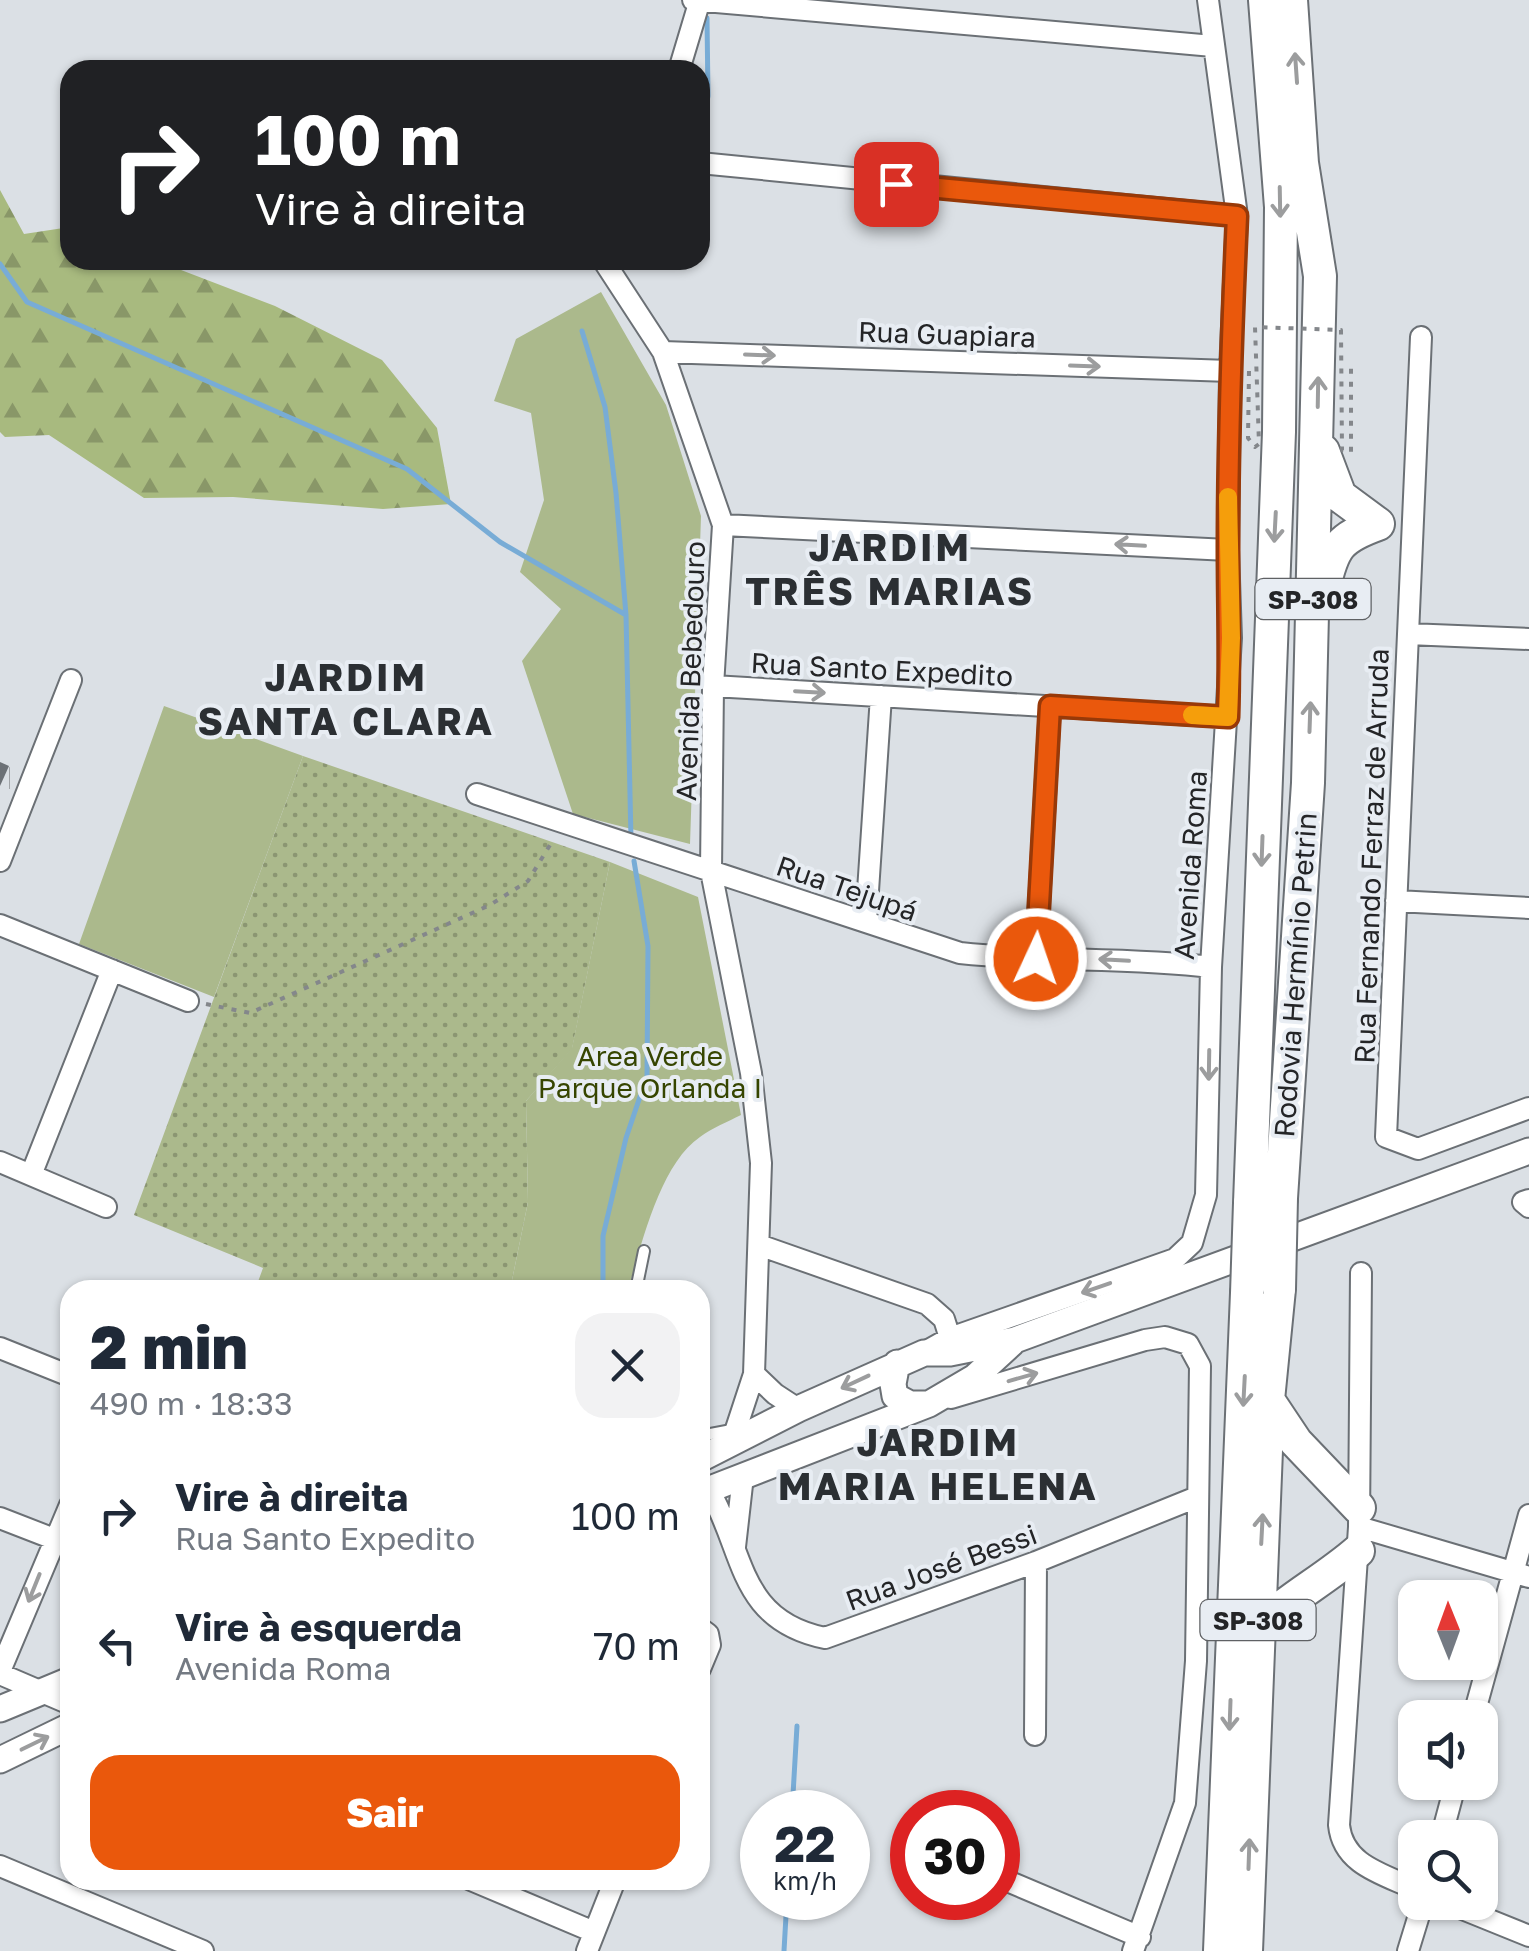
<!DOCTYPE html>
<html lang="pt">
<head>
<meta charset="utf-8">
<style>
	:root { --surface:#fff; --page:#f2f2f3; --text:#1f2937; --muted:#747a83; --accent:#ea580c }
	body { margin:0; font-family:"Golos Text",sans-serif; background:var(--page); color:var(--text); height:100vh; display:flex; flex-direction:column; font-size:38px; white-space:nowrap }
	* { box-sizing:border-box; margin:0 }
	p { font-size:32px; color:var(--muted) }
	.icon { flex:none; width:55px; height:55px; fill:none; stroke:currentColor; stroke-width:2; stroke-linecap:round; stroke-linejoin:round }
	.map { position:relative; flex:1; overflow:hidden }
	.details { position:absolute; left:60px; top:1280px; width:650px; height:610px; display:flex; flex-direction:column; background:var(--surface); border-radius:30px; box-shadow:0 2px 8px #0004 }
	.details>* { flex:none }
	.hud { position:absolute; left:60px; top:60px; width:650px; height:210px; border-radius:30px; box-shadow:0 2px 8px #0004; background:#202124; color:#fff; overflow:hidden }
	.needle { width:65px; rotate:359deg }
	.fabs { position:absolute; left:1398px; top:1580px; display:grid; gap:20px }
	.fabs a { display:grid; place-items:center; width:100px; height:100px; border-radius:20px; background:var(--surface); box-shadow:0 2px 8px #0004; font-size:50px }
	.speed { position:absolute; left:740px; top:1790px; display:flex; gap:20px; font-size:50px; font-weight:700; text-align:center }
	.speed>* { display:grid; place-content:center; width:130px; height:130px; border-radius:50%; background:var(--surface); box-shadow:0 2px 8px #0004; line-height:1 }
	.speed small { font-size:25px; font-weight:400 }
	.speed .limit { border:15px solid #d22; background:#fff; color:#111 }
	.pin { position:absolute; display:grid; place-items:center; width:85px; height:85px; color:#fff; margin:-42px; border-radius:20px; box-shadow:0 5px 15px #0006 }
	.me { position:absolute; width:110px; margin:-55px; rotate:3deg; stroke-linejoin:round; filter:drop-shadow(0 0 8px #0008) }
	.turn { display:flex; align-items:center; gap:35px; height:210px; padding:0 30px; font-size:45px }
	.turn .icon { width:130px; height:130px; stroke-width:2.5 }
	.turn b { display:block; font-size:70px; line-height:85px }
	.round { display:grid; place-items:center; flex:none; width:105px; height:105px; border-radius:30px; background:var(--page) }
	.head { display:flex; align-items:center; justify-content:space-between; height:170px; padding:0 30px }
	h1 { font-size:60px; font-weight:800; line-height:75px }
	.action { display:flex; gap:20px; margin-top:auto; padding:20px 30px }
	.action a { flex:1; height:115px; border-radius:30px; background:var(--accent); color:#fff; font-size:40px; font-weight:800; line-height:115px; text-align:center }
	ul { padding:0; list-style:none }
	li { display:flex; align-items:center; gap:30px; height:130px; padding:0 30px }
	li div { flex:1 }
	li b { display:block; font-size:38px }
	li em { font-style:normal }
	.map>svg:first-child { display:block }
	.grass { fill:url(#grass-dots) }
	.forest { fill:url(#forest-firs) }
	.green { fill:#abb98c }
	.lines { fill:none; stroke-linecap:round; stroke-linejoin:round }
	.stream { stroke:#78acd6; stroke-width:5 }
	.building { fill:#6c7176; filter:url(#shadow) }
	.service-casing { stroke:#6b7075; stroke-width:14 }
	.minor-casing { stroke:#6b7075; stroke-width:24 }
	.tertiary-casing { stroke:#6b7075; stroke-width:29 }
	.primary-casing { stroke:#6b7075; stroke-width:36 }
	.path { stroke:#84878b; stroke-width:4; stroke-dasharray:5 8; stroke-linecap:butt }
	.service { stroke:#fff; stroke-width:10 }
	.minor { stroke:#fff; stroke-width:20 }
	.tertiary { stroke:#fff; stroke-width:25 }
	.primary { stroke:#fff; stroke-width:32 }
	.primary-bridge-casing { stroke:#6b7075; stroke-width:36; stroke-linecap:butt }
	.path-bridge { stroke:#84878b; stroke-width:4; stroke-dasharray:5 8; stroke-linecap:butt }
	.primary-bridge { stroke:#fff; stroke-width:32 }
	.oneway { stroke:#9c9d9e }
	.route-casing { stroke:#983908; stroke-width:25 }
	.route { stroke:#ea580c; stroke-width:18 }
	.slow { stroke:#f59e0b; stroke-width:18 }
	.labels { text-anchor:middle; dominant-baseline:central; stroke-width:8; stroke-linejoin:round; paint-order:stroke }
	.shield { fill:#e8edf3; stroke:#5f6164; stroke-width:2.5 }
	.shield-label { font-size:25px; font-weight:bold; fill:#242527 }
	.street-label { font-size:28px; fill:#242527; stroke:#e8edf3 }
	.park-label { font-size:28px; fill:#364500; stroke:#e8edf3 }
	.district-label { font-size:38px; font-weight:bold; letter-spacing:2.5px; fill:#2b2f33; stroke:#e8edf3 }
</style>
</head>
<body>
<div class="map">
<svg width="1529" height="1951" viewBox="0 0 1529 1951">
	<defs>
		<pattern id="grass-dots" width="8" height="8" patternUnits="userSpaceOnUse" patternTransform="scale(2.5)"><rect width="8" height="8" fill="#abb98c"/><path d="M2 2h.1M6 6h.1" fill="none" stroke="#8b9672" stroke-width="1.8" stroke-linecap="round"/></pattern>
		<pattern id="forest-firs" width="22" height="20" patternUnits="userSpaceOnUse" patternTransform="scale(2.5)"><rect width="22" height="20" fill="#a8ba7f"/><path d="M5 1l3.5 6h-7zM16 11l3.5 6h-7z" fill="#899768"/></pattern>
		<filter id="shadow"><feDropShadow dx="9" dy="5" stdDeviation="0" flood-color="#0004"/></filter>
	</defs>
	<rect width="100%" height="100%" fill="#dbe0e5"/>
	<path class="grass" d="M 303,756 L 610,862 L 572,1049 L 526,1101 L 528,1202 L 510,1290 L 255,1290 L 263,1268 L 134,1215 Z"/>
	<path class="forest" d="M 0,190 L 24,234 L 70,227 L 70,260 L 155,260 L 275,306 L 382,360 L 437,428 L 451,504 L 383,509 L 233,497 L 144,498 L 49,435 L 5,437 L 0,432 Z"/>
	<path class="green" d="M 601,292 L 666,405 L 701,516 L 690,844 L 573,814 L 522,661 L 561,609 L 520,572 L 544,500 L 531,413 L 494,401 L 516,339 Z
		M 164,706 L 303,756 L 214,997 L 79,944 Z
		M 610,862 L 698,897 L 741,1115 C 727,1122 712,1128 700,1137 C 660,1164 641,1246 628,1290 L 510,1290 L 528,1202 L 526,1101 L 572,1048 Z"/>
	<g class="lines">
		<path class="stream" d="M 703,122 L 708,96 L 707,18
			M 0,264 L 27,302 L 407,469 L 500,542 L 626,615
			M 582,331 L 605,407 L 616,493 L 626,615 L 631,839
			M 603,1290 L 603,1236 L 626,1138 L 647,1076 L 648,946 L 634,861
			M 792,1812 L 797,1726
			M 784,1951 L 787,1898"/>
	</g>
	<path class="building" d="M 0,762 L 9,766 L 0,786 Z"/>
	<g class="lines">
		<g class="service-casing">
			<path id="service" d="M 636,1290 L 644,1251
				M 700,1436 L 737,1429"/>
		</g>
		<g class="minor-casing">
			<path id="minor" d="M 693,0 L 1213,46
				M 679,70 L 700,0
				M 700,163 L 1237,216
				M 603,260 L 663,352 L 723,525 L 713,686 L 711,871 L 751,1073 L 761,1163 L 754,1374 L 732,1441
				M 1421,337 L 1386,1137 L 1418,1149 L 1529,1108
				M 663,352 L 1230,371
				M 723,525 L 1228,550
				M 1408,634 L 1529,639
				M 713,686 L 1227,717
				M 477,794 L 960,953 C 1043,962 1128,957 1211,967
				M 0,861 L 71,680
				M 1396,901 L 1529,908
				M 866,921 L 881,696
				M 0,925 L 188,1001
				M 1036,959 L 1050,706
				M 0,1162 L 106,1207
				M 31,1175 L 112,970
				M 1529,1200 L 1523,1202 L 1529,1207
				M 759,1245 L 927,1304 L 944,1319 L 950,1338
				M 1361,1273 L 1359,1527 L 1339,1825 C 1343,1865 1383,1874 1415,1889
				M 0,1348 L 70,1376
				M 925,1352 L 950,1338 L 1175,1259 L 1192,1243 L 1206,1195 L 1211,967 L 1231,638 L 1228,550 L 1230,371 L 1237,216 L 1208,0
				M 754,1374 L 775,1394 L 798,1409
				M 951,1398 L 1145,1340 L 1165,1337 L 1188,1344 L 1200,1366 L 1196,1661 L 1185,1803 L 1133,1951
				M 709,1490 C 745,1551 737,1620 825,1638 L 1036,1562 L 1197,1497
				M 0,1518 L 54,1539
				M 1359,1527 L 1529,1577
				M 735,1547 L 743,1476
				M 700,1628 L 708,1634 L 710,1645 L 700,1669
				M 0,1671 L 70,1505
				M 0,1674 L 70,1704
				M 1473,1718 L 1529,1515
				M 1035,1735 L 1036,1562
				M 1441,1838 L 1456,1782
				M 0,1866 L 203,1951
				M 998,1877 L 1140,1937
				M 471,1880 L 594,1932
				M 1445,1902 L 1529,1936
				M 587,1951 L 615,1880
				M 1408,1951 L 1423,1902"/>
		</g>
		<g class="tertiary-casing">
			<path id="tertiary" d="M 897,1363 L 893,1384 L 895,1396 L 910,1404 L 928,1404
				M 700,1459 L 798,1409 L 924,1353 L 950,1353 L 1015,1340 L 1529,1151
				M 700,1493 L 929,1404 L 975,1377 L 1012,1343
				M 0,1709 L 70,1680
				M 0,1760 L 70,1726"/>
		</g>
		<g class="primary-casing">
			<path id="primary" d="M 1323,451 L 1340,496 L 1378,524
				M 1324,587 C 1333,547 1339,538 1378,524
				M 1281,1198 L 1308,783 L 1320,276 L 1302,163 L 1291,0
				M 1250,1203 L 1279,432 L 1281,207 L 1265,0
				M 1268,1400 L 1296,1442 L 1359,1508
				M 1258,1627 C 1289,1598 1326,1579 1358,1551
				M 1220,1951 L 1247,1293
				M 1246,1951 L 1268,1400 L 1279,1289"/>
		</g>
		<path class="path" d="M 206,1004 L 250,1013 L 490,905 L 528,881 L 553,840"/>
		<use href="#service" class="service"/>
		<use href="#minor" class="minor"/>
		<use href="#tertiary" class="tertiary"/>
		<use href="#primary" class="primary"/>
		<g class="primary-bridge-casing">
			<path id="primary-bridge" d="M 1279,1289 L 1281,1198
				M 1247,1293 L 1250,1203"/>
		</g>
		<path class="path-bridge" d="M 1249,371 L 1248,438 L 1255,447 L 1259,444 L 1255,327 L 1341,330 L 1342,450 L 1351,452 L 1351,361"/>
		<use href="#primary-bridge" class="primary-bridge"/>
	</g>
	<defs><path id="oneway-shaft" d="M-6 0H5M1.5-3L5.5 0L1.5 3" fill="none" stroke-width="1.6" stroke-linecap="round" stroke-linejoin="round" transform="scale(2.5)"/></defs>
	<g class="oneway">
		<use href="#oneway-shaft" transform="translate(1296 68) rotate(-94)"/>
		<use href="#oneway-shaft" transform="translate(1280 202) rotate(89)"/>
		<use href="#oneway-shaft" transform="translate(760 355) rotate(2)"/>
		<use href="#oneway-shaft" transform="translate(1085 366) rotate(2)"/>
		<use href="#oneway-shaft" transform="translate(1318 392) rotate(-89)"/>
		<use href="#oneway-shaft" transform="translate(1275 527) rotate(93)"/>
		<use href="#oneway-shaft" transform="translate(1130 545) rotate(-177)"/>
		<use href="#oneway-shaft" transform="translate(810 692) rotate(3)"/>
		<use href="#oneway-shaft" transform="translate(1310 717) rotate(-88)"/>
		<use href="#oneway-shaft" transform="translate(1262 851) rotate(92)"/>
		<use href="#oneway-shaft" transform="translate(1114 960) rotate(-177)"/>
		<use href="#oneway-shaft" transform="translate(1209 1065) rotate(91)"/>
		<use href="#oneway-shaft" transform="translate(1096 1288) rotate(161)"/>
		<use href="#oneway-shaft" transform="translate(1023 1377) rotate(-16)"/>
		<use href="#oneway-shaft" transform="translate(855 1382) rotate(155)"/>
		<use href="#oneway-shaft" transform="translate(1244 1391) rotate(93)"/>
		<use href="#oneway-shaft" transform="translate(1262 1529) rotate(-87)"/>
		<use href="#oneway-shaft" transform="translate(34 1588) rotate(112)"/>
		<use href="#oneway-shaft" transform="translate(1230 1715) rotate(92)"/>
		<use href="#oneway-shaft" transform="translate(35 1743) rotate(-26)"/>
		<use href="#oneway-shaft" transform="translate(1249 1854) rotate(-88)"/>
	</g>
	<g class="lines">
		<g class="route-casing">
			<path id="route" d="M 896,184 L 1237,216 C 1232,326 1228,436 1228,547 C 1228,604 1230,660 1228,717 L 1050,706 L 1036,959"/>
		</g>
		<use href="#route" class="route"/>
		<path class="slow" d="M 1192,715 L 1228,717 L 1231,638 L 1228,497"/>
	</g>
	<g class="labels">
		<g class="shield">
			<rect x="1255.5" y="579" width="115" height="40" rx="8"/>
			<rect x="1200.5" y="1600" width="115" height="40" rx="8"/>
		</g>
		<g class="shield-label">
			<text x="1313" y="599">SP-308</text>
			<text x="1258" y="1620">SP-308</text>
		</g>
		<g class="street-label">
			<text transform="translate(947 334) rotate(2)">Rua Guapiara</text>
			<text transform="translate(882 669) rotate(3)">Rua Santo Expedito</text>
			<text transform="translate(690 671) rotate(-88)">Avenida Bebedouro</text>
			<text transform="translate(1371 856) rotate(-88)">Rua Fernando Ferraz de Arruda</text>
			<text transform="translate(1190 865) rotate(-86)">Avenida Roma</text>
			<text transform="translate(847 888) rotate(19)">Rua Tejupá</text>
			<text transform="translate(1295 975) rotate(-86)">Rodovia Hermínio Petrin</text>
			<text transform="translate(941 1567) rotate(-20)">Rua José Bessi</text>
		</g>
		<g class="park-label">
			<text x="650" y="1055">Area Verde<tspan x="650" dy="32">Parque Orlanda I</tspan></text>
		</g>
		<g class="district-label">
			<text x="890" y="546">JARDIM<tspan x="890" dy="44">TRÊS MARIAS</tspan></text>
			<text x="346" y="676">JARDIM<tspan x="346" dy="44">SANTA CLARA</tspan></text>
			<text x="938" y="1441">JARDIM<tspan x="938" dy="44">MARIA HELENA</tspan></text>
		</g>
	</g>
</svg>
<div class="fabs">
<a><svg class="needle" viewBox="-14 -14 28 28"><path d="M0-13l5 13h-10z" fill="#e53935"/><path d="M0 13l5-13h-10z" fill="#747a83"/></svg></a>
<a><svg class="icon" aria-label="sound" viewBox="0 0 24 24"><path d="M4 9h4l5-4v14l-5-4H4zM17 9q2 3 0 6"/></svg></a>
<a><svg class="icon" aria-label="search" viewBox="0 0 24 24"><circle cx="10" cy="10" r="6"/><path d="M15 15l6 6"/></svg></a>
</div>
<div class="speed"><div>22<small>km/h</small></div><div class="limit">30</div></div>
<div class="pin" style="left:896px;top:184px;background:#d93025"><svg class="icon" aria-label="arrive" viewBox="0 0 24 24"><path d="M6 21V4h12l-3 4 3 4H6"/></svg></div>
<svg class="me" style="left:1036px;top:959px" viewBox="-20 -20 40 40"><circle r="17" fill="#ea580c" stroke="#fff" stroke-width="3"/><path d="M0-11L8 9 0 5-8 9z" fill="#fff"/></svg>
<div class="hud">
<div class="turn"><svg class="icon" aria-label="right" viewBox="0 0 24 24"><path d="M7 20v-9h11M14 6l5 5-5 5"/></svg><div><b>100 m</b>Vire à direita</div></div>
</div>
<section class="details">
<div class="head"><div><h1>2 min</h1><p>490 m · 18:33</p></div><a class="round"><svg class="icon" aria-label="close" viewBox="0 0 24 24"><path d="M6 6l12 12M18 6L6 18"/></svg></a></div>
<ul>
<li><svg class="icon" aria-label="right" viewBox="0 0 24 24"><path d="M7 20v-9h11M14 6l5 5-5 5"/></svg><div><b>Vire à direita</b><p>Rua Santo Expedito</p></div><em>100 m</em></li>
<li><svg class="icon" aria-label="left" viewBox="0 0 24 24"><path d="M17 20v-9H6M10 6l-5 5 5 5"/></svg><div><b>Vire à esquerda</b><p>Avenida Roma</p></div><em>70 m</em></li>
</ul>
<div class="action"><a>Sair</a></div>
</section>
</div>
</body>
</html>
